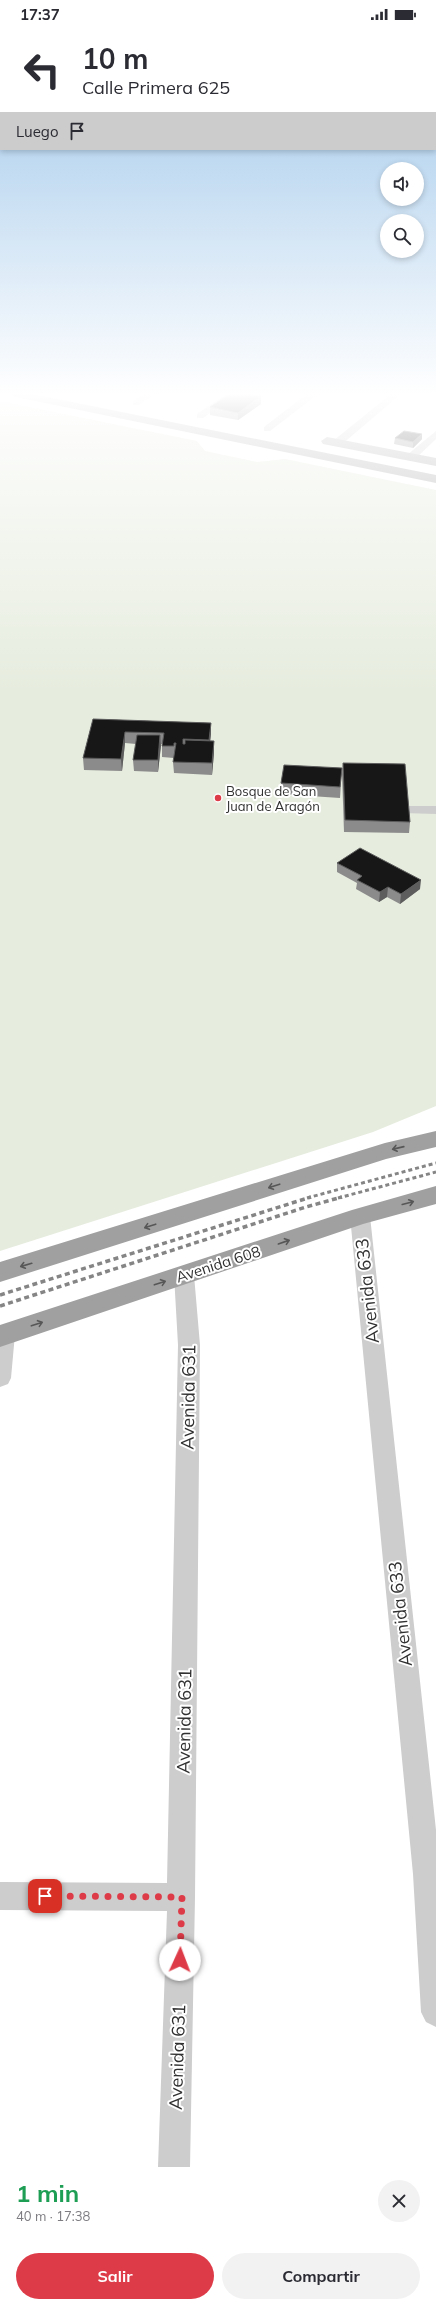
<!DOCTYPE html>
<html lang="es">
<head>
<meta charset="utf-8">
<style>
	:root { --surface:#fff; --page:#f2f2f3; --text:#2b2b33; --muted:#7c7c81; --accent:#de3b48 }
	body { margin:0; font-family:Mulish,sans-serif; background:var(--page); color:var(--text); height:100vh; display:flex; flex-direction:column; font-size:15px; white-space:nowrap }
	* { box-sizing:border-box; margin:0 }
	p { font-size:13px; color:var(--muted) }
	.icon { flex:none; width:22px; height:22px; fill:none; stroke:currentColor; stroke-width:2; stroke-linecap:round; stroke-linejoin:round }
	.map { position:relative; height:2139px; overflow:hidden }
	.sheet { display:flex; flex-direction:column; background:var(--surface); flex:1 }
	.sheet>* { flex:none }
	.top-card { position:absolute; left:0px; top:0px; width:436px; height:122px; box-shadow:0 2px 6px #0003; background:#fff; color:var(--text); overflow:hidden }
	.tools { position:absolute; left:380px; top:134px; display:grid; gap:8px }
	.tools a { display:grid; place-items:center; width:44px; height:44px; border-radius:50%; background:var(--surface); box-shadow:0 2px 6px #0003; font-size:20px }
	.pin { position:absolute; display:grid; place-items:center; width:34px; height:34px; color:#fff; margin:-17px; border-radius:8px; box-shadow:0 2px 6px #0006 }
	.me { position:absolute; width:44px; margin:-22px; rotate:2deg; stroke-linejoin:round; filter:drop-shadow(0 0 3px #0008) }
	.turn { display:flex; align-items:center; gap:14px; height:84px; padding:0 16px; font-size:18px }
	.turn .icon { width:52px; height:52px; stroke-width:2.5 }
	.turn b { display:block; font-size:28px; line-height:34px }
	.then { display:flex; align-items:center; height:38px; padding:0 16px; background:#0003; gap:8px; font-size:15px }
	.round { display:grid; place-items:center; flex:none; width:42px; height:42px; border-radius:21px; background:var(--page) }
	.overview { display:flex; align-items:center; justify-content:space-between; height:68px; padding:0 16px }
	h1 { font-size:24px; font-weight:700; line-height:30px; color:#1e9e55 }
	.cta { display:flex; gap:8px; margin-top:auto; padding:8px 16px }
	.cta a { flex:1; height:46px; border-radius:24px; background:var(--accent); color:#fff; font-size:16px; font-weight:700; line-height:46px; text-align:center }
	.cta a+a { background:var(--page); color:var(--text) }
	.status { display:flex; justify-content:space-between; align-items:center; height:28px; padding:0 20px; background:var(--surface); direction:ltr }
	.status svg { height:11px; fill:currentColor }
	.map>svg:first-child { display:block }
	.green { fill:#e6ecde }
	.lines { fill:none; stroke-linecap:round; stroke-linejoin:round }
	.minor { fill:#cdcdcd; fill-rule:evenodd }
	.primary { fill:#a8a8a8; fill-rule:evenodd }
	.trunk { fill:#a0a0a0; fill-rule:evenodd }
	.rail-far1 { stroke:#858585; stroke-width:3; stroke-dasharray:4 3; stroke-linecap:butt }
	.rail { stroke:#858585; stroke-width:3.5; stroke-dasharray:5 3.5; stroke-linecap:butt }
	.wall { fill:#8b8b8b }
	.shaded-wall { fill:#5d5d5d }
	.building { fill:#171717; stroke:#5d5d5d }
	.oneway { stroke:#575757 }
	.route { stroke:#de3b48; stroke-width:7; stroke-dasharray:0 12.6 }
	.poi-dot { fill:#de3b48; stroke:#fff; stroke-width:1.5 }
	.labels { text-anchor:middle; dominant-baseline:central; stroke-width:4; stroke-linejoin:round; paint-order:stroke }
	.far-poi-label { font-size:13px; fill:#303030; stroke:#fff; text-anchor:start }
	.street-label { font-size:15px; fill:#303030; stroke:#fff }
	.near-street-label { font-size:18px; fill:#303030; stroke:#fff }
</style>
</head>
<body>
<div class="status"><b>17:37</b><svg viewBox="0 0 49 12"><path d="M0 12V9h3v3zM5 12V6h3v6zM10 12V3h3v9zM15 12V0h3v12zM26 1h20v11H26zM47 4h2v5h-2z"/></svg></div>
<div class="map">
<svg width="436" height="2139" viewBox="0 0 436 2139">
	<rect width="100%" height="100%" fill="#fff"/>
	<path class="green" d="M 0,373 L 197,413 L 205,423 L 257,434 L 285,431 L 436,462 L 436,1078 L 373,1104 L 0,1223 Z"/>
	<g class="lines">
		<path class="minor" d="M 144,366 L 155,366 L 139,377 L 133,377 L 133,373 Z
			M 226,366 L 237,366 L 203,390 L 197,390 L 197,386 Z
			M 307,366 L 318,366 L 270,403 L 264,403 L 264,399 Z
			M 391,366 L 401,366 L 341,417 L 333,417 L 333,413 Z
			M 436,403 L 436,411 L 415,431 L 407,431 L 407,427 Z
			M 407,778 L 436,778 L 436,786 L 402,785 L 400,782 Z
			M 360,1181 L 367,1183 L 370,1188 L 436,1802 L 436,1999 L 426,1994 L 421,1984 L 413,1846 L 350,1188 L 353,1183 Z
			M 184,1239 L 191,1241 L 194,1247 L 200,1317 L 195,1869 L 190,2139 L 158,2139 L 167,1883 L 0,1882 L 0,1854 L 167,1855 L 178,1317 L 174,1247 L 177,1241 Z
			M 5,1297 L 12,1300 L 15,1306 L 11,1350 L 8,1356 L 0,1359 L 0,1299 Z"/>
		<path class="primary" d="M 10,366 L 32,366 L 436,447 L 436,455 L 16,369 Z
			M 327,409 L 436,430 L 436,438 L 323,416 L 321,413 Z"/>
		<path class="trunk" d="M 436,1103 L 436,1119 L 386,1131 L 0,1254 L 0,1234 L 385,1115 Z
			M 436,1158 L 436,1176 L 363,1196 L 0,1319 L 0,1297 L 352,1182 Z"/>
		<path class="rail-far1" d="M 307,1170 L 436,1135
			M 338,1170 L 436,1144"/>
		<path class="rail" d="M 0,1267 L 311,1169
			M 0,1278 L 306,1179 L 342,1169"/>
	</g>
	<path class="wall" d="M 261,376 L 238,392 L 210,387 L 210,379 Z
		M 395,410 L 422,411 L 413,420 L 394,416 Z
		M 93,691 L 211,695 L 211,706 L 210,713 L 214,713 L 214,725 L 212,747 L 174,745 L 173,734 L 174,730 L 162,729 L 162,716 L 161,716 L 158,744 L 134,743 L 133,732 L 136,716 L 125,715 L 122,743 L 84,742 L 83,730 Z
		M 343,735 L 410,794 L 409,805 L 344,804 L 342,746 Z
		M 342,740 L 340,770 L 281,766 L 281,755 Z
		M 337,835 L 420,861 L 400,876 L 387,869 L 379,874 L 356,861 L 357,855 L 337,844 Z"/>
	<path class="shaded-wall" d="M 261,368 L 261,376 L 238,392 L 238,385 Z
		M 422,406 L 422,411 L 413,420 L 413,414 Z
		M 211,695 L 211,706 L 209,723 L 209,712 Z
		M 125,704 L 125,715 L 122,743 L 121,731 Z
		M 160,707 L 161,718 L 158,744 L 158,732 Z
		M 214,713 L 214,725 L 212,747 L 212,735 Z
		M 421,852 L 420,861 L 400,876 L 401,866 Z
		M 388,859 L 387,869 L 379,874 L 380,864 Z"/>
	<path class="building" d="M 229,366 L 247,366 L 261,368 L 238,385 L 210,379 Z
		M 404,403 L 422,406 L 413,414 L 395,410 Z
		M 93,691 L 211,695 L 209,712 L 183,711 L 183,716 L 185,716 L 185,712 L 214,713 L 212,735 L 173,734 L 176,715 L 174,715 L 174,718 L 162,718 L 164,705 L 125,704 L 121,731 L 83,730 Z
		M 137,707 L 160,707 L 158,732 L 133,732 Z
		M 343,735 L 405,736 L 410,794 L 345,792 Z
		M 284,737 L 342,740 L 340,759 L 281,755 Z
		M 360,820 L 421,852 L 401,866 L 388,859 L 380,864 L 357,852 L 362,848 L 337,835 Z"/>
	<defs><path id="oneway-shaft" d="M-6 0H5M1.5-3L5.5 0L1.5 3" fill="none" stroke-width="1.6" stroke-linecap="round" stroke-linejoin="round"/></defs>
	<g class="oneway">
		<use href="#oneway-shaft" transform="translate(398 1120) rotate(167)"/>
		<use href="#oneway-shaft" transform="translate(274 1158) rotate(162)"/>
		<use href="#oneway-shaft" transform="translate(408 1175) rotate(-15)"/>
		<use href="#oneway-shaft" transform="translate(150 1198) rotate(162)"/>
		<use href="#oneway-shaft" transform="translate(284 1214) rotate(-19)"/>
		<use href="#oneway-shaft" transform="translate(26 1237) rotate(164)"/>
		<use href="#oneway-shaft" transform="translate(160 1255) rotate(-18)"/>
		<use href="#oneway-shaft" transform="translate(37 1296) rotate(-18)"/>
	</g>
	<linearGradient id="sky" x2="0" y2="1"><stop stop-color="#9cc5e9"/><stop offset="0.55" stop-color="#fff"/><stop offset="1" stop-color="#fff" stop-opacity="0"/></linearGradient>
	<rect width="436" height="665" fill="url(#sky)"/>
	<g class="lines">
		<path class="route" d="M 45,1868 L 182,1869 L 180,1932"/>
	</g>
	<circle class="poi-dot" cx="218" cy="770" r="4"/>
	<g class="labels">
		<g class="far-poi-label">
			<text x="226" y="763">Bosque de San<tspan x="226" dy="15">Juan de Aragón</tspan></text>
		</g>
		<g class="street-label">
			<text transform="translate(218 1236) rotate(-18)">Avenida 608</text>
		</g>
		<g class="near-street-label">
			<text transform="translate(367 1263) rotate(-96)">Avenida 633</text>
			<text transform="translate(188 1369) rotate(-89)">Avenida 631</text>
			<text transform="translate(400 1586) rotate(-96)">Avenida 633</text>
			<text transform="translate(184 1693) rotate(-89)">Avenida 631</text>
			<text transform="translate(177 2029) rotate(-88)">Avenida 631</text>
		</g>
	</g>
</svg>
<div class="tools">
<a><svg class="icon" aria-label="sound" viewBox="0 0 24 24"><path d="M4 9h4l5-4v14l-5-4H4zM17 9q2 3 0 6"/></svg></a>
<a><svg class="icon" aria-label="search" viewBox="0 0 24 24"><circle cx="10" cy="10" r="6"/><path d="M15 15l6 6"/></svg></a>
</div>
<div class="pin" style="left:45px;top:1868px;background:#d93025"><svg class="icon" aria-label="arrive" viewBox="0 0 24 24"><path d="M6 21V4h12l-3 4 3 4H6"/></svg></div>
<svg class="me" style="left:180px;top:1932px" viewBox="-20 -20 40 40"><circle r="19" fill="#fff"/><path d="M0-13L10 11 0 6-10 11z" fill="#de3b48"/></svg>
<div class="top-card">
<div class="turn"><svg class="icon" aria-label="left" viewBox="0 0 24 24"><path d="M17 20v-9H6M10 6l-5 5 5 5"/></svg><div><b>10 m</b>Calle Primera 625</div></div>
<div class="then">Luego<svg class="icon" aria-label="arrive" viewBox="0 0 24 24"><path d="M6 21V4h12l-3 4 3 4H6"/></svg></div>
</div>
</div>
<section class="sheet">
<div class="overview"><div><h1>1 min</h1><p>40 m · 17:38</p></div><a class="round"><svg class="icon" aria-label="close" viewBox="0 0 24 24"><path d="M6 6l12 12M18 6L6 18"/></svg></a></div>
<div class="cta"><a>Salir</a><a>Compartir</a></div>
</section>
</body>
</html>
